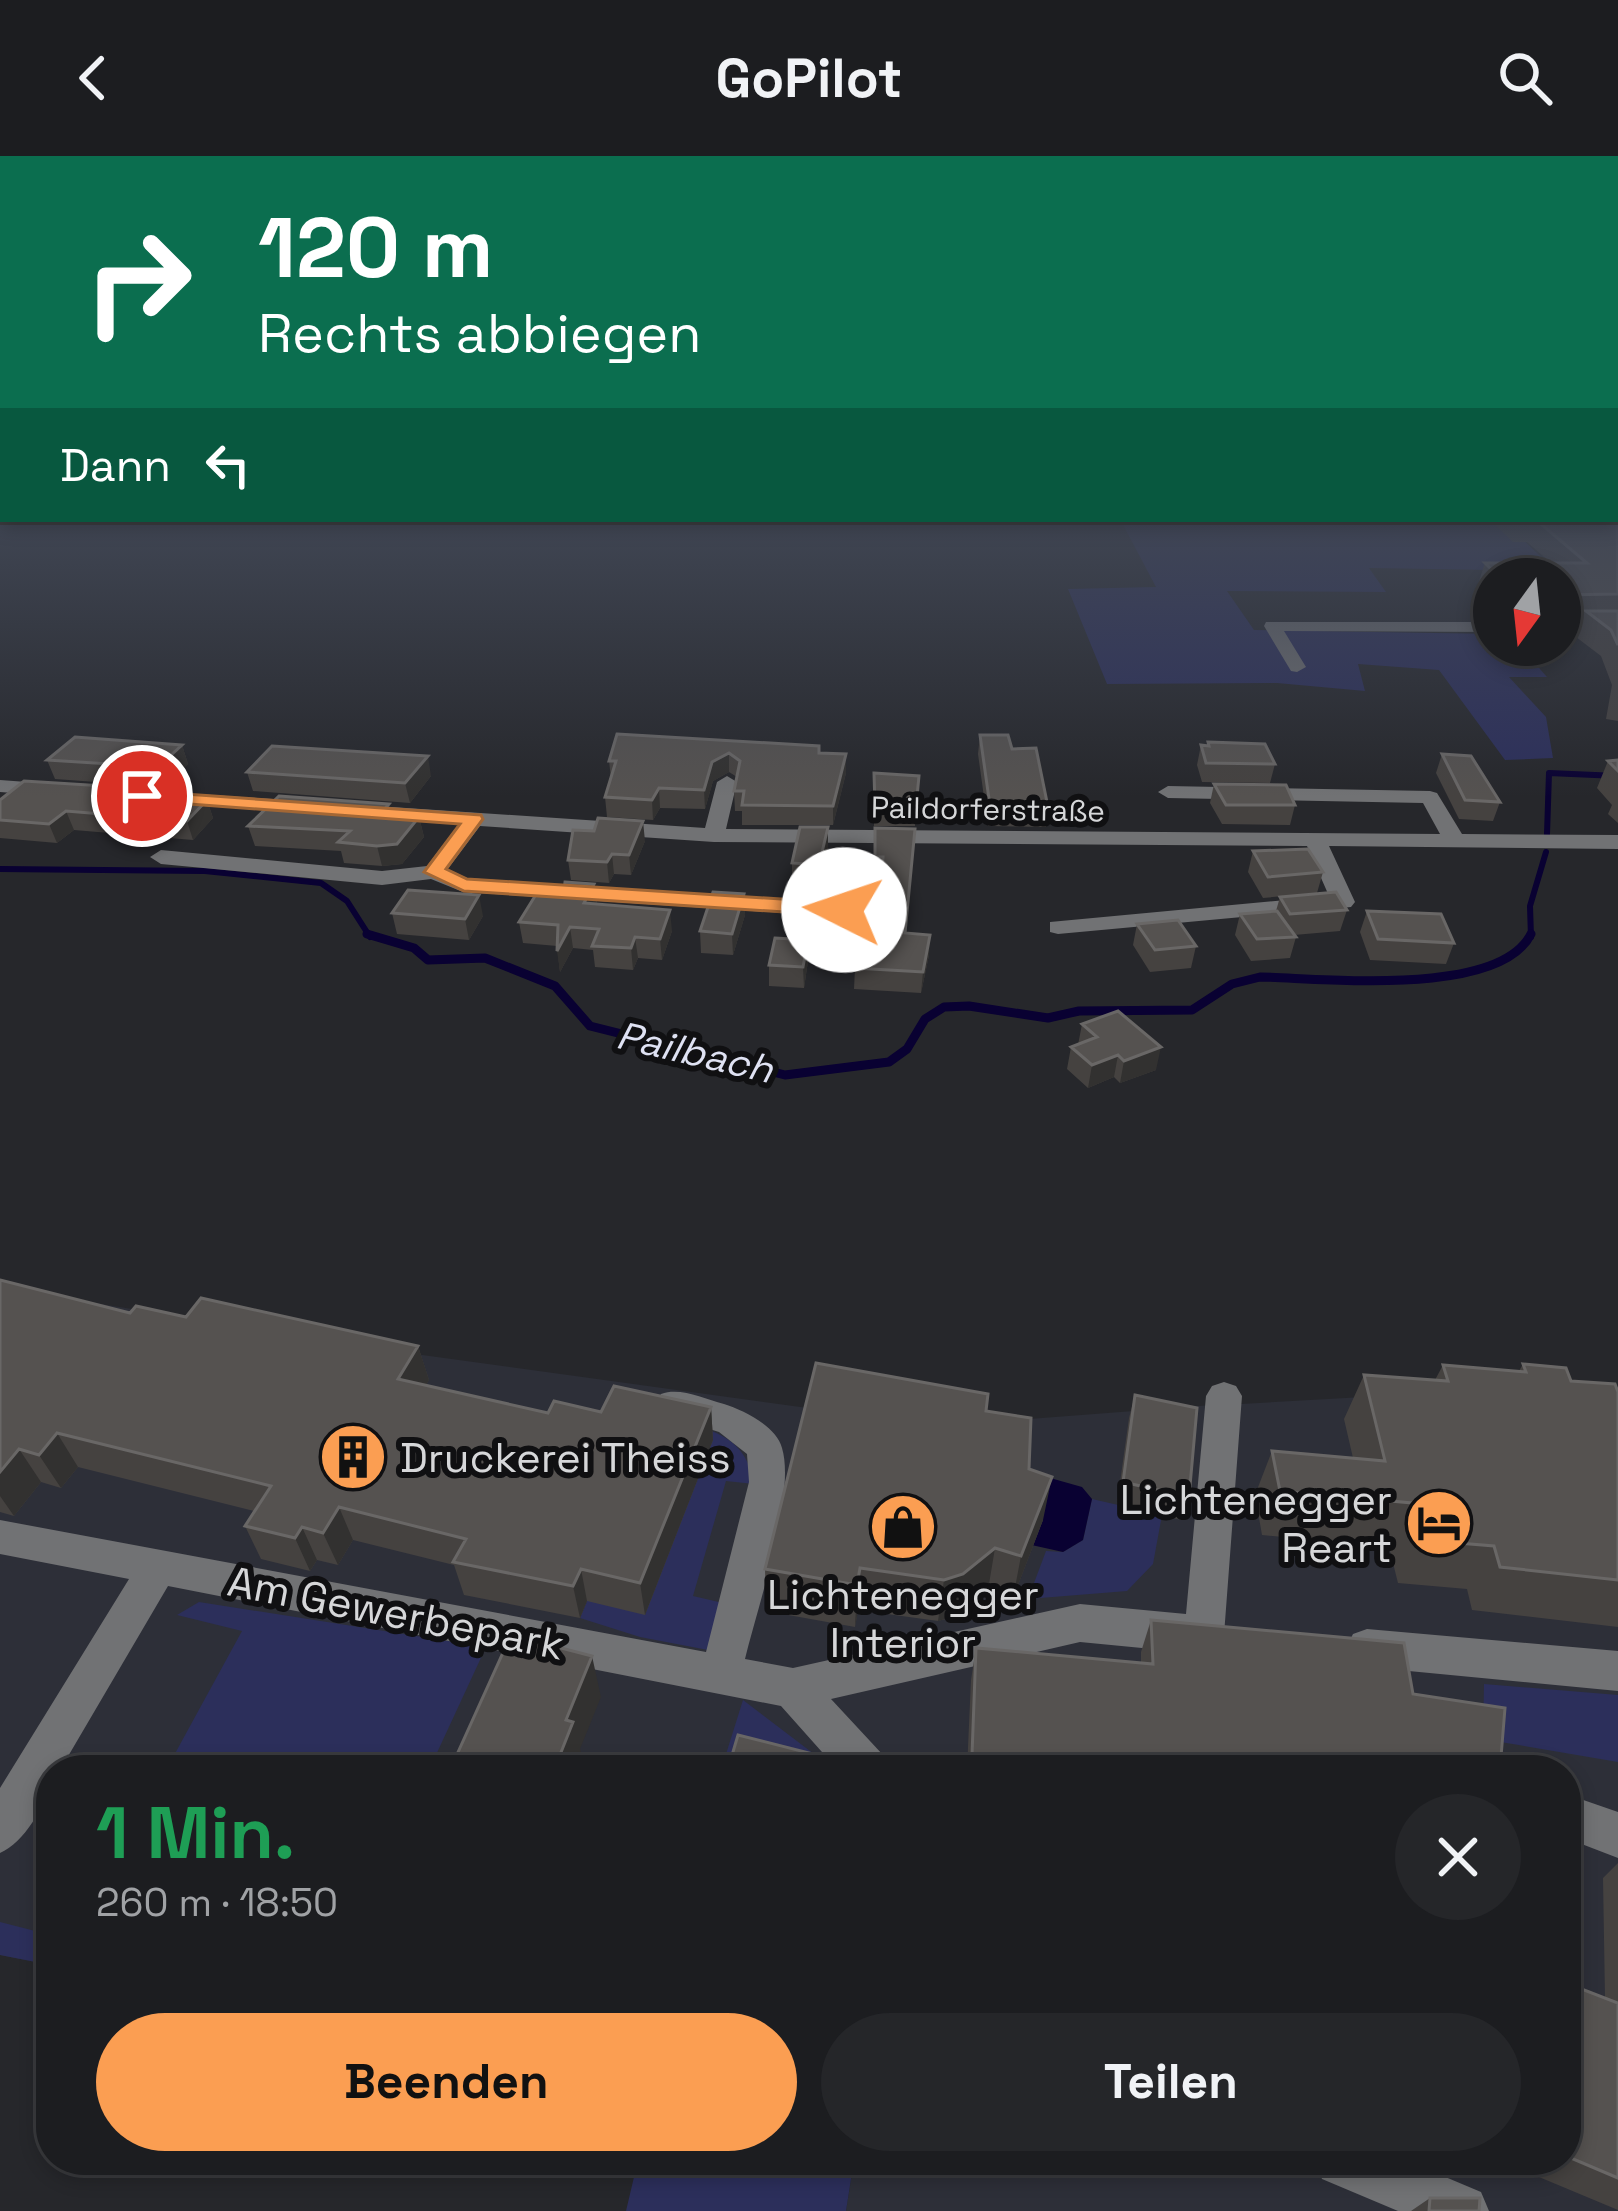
<!DOCTYPE html>
<html lang="de">
<head>
<meta charset="utf-8">
<style>
	:root { --surface:#1c1d20; --page:#252629; --text:#f1f3f6; --muted:#a0a2a5; --line:#3a3b3e; --accent:#fb9e52 }
	body { margin:0; font-family:"Space Grotesk",sans-serif; background:var(--page); color:var(--text); height:100vh; display:flex; flex-direction:column; font-size:45px; white-space:nowrap }
	* { box-sizing:border-box; margin:0 }
	p { font-size:39px; color:var(--muted) }
	.icon { flex:none; width:66px; height:66px; fill:none; stroke:currentColor; stroke-width:2; stroke-linecap:round; stroke-linejoin:round }
	.map { position:relative; flex:1; overflow:hidden }
	.details { position:absolute; left:36px; top:1599px; width:1545px; height:420px; display:flex; flex-direction:column; background:var(--surface); border-radius:48px; box-shadow:0 6px 18px #0003,0 0 0 3px var(--line) }
	.details>* { flex:none }
	.hud { position:absolute; left:0px; top:0px; width:1620px; height:366px; box-shadow:0 6px 18px #0003,0 0 0 3px var(--line); background:#0b6e4f; color:#fff; overflow:hidden }
	.needle { width:78px; rotate:195deg }
	.buttons { position:absolute; left:1473px; top:402px; display:grid; gap:24px }
	.buttons a { display:grid; place-items:center; width:108px; height:108px; border-radius:50%; background:var(--surface); box-shadow:0 6px 18px #0003,0 0 0 3px var(--line); font-size:60px }
	.pin { position:absolute; display:grid; place-items:center; width:102px; height:102px; color:#fff; margin:-51px; border:6px solid #fff; border-radius:50%; box-shadow:0 3px 12px #0007 }
	.me { position:absolute; width:132px; margin:-66px; rotate:274deg; stroke-linejoin:round; filter:drop-shadow(0 0 9px #0008) }
	.turn { display:flex; align-items:center; gap:42px; height:252px; padding:0 60px; font-size:54px }
	.turn .icon { width:156px; height:156px; stroke-width:2.5 }
	.turn b { display:block; font-size:84px; line-height:102px }
	.then { display:flex; align-items:center; height:114px; padding:0 60px; background:#0003; gap:24px; font-size:45px }
	.round { display:grid; place-items:center; flex:none; width:126px; height:126px; border-radius:63px; background:var(--page) }
	.headline { display:flex; align-items:center; justify-content:space-between; height:204px; padding:0 60px }
	h1 { font-size:72px; font-weight:800; line-height:90px; color:#1e9e55 }
	.button { display:flex; gap:24px; margin-top:auto; padding:24px 60px }
	.button a { flex:1; height:138px; border-radius:72px; background:var(--accent); color:#111; font-size:48px; font-weight:800; line-height:138px; text-align:center }
	.button a+a { background:var(--page); color:var(--text) }
	header { display:flex; justify-content:space-between; align-items:center; height:156px; padding:0 60px; background:var(--surface); font-size:54px; font-weight:800 }
	.map>svg:first-child { display:block }
	.built { fill:#2d2f38 }
	.green { fill:#2c2f5b }
	.water { fill:#090132 }
	.lines { fill:none; stroke-linecap:round; stroke-linejoin:round }
	.stream-far1 { stroke:#090132; stroke-width:6 }
	.stream { stroke:#090132; stroke-width:9 }
	.minor { fill:#717274; fill-rule:evenodd }
	.wall { fill:#454240 }
	.shaded-wall { fill:#323130 }
	.building { fill:#555250; stroke:#696766; stroke-width:3 }
	.route { fill:#fb9e52; stroke:#a36735; stroke-width:3 }
	.labels { text-anchor:middle; dominant-baseline:central; stroke-width:12; stroke-linejoin:round; paint-order:stroke }
	.far-street-label { font-size:30px; fill:#d6d7d9; stroke:#101012 }
	.water-label { font-size:39px; font-style:italic; fill:#dfe2f3; stroke:#101012 }
	.near-poi-label { font-size:42px; fill:#d6d7d9; stroke:#101012; text-anchor:start }
	.near-street-label { font-size:42px; fill:#d6d7d9; stroke:#101012 }
</style>
</head>
<body>
<header><svg class="icon" aria-label="back" viewBox="0 0 24 24"><path d="M15 5l-7 7 7 7"/></svg>GoPilot<svg class="icon" aria-label="search" viewBox="0 0 24 24"><circle cx="10" cy="10" r="6"/><path d="M15 15l6 6"/></svg></header>
<div class="map">
<svg width="1618" height="2055" viewBox="0 0 1618 2055">
	<rect width="100%" height="100%" fill="#26272b"/>
	<path class="built" d="M 0,1132 L 415,1198 L 939,1270 L 1212,1249 L 1233,1239 L 1241,1248 L 1452,1236 L 1618,1257 L 1618,2055 L 846,2055 L 854,2004 L 1566,2004 L 1566,1614 L 51,1614 L 51,1809 L 0,1799 Z"/>
	<path class="green" d="M 1120,363 L 1501,363 L 1556,415 L 1369,412 L 1386,436 L 1227,435 L 1254,474 L 1494,478 L 1494,489 L 1519,489 L 1547,521 L 1509,521 L 1546,561 L 1553,602 L 1505,604 L 1439,514 L 1358,508 L 1365,535 L 1277,527 L 1107,528 L 1068,433 L 1156,431 Z
		M 619,1263 C 672,1269 744,1260 754,1328 L 726,1325 L 693,1440 L 723,1447 L 708,1494 L 640,1481 L 580,1462 L 587,1445 Z
		M 1092,1343 L 1162,1359 L 1153,1408 L 1127,1435 L 1028,1443 L 1046,1395 L 1063,1396 L 1083,1384 Z
		M 199,1446 L 486,1491 L 429,1614 L 166,1614 L 242,1475 L 177,1459 Z
		M 1484,1528 L 1618,1539 L 1618,1606 L 1483,1583 Z
		M 743,1544 L 835,1614 L 721,1614 Z
		M 0,1766 L 51,1779 L 51,1809 L 0,1799 Z
		M 638,2004 L 854,2004 L 846,2055 L 626,2055 Z"/>
	<path class="water" d="M 1036,1318 L 1082,1331 L 1092,1343 L 1083,1384 L 1063,1396 L 1018,1386 Z"/>
	<g class="lines">
		<path class="stream-far1" d="M 1547,678 L 1549,617 L 1618,620
			M 0,713 L 205,715 L 321,727 L 347,745 L 370,781
			M 1531,781 L 1530,750 L 1546,696"/>
		<path class="stream" d="M 367,778 L 414,792 L 428,804 L 485,802 L 555,830 L 590,870 L 785,919 L 889,906 L 907,893 L 925,863 L 944,851 L 969,850 L 1048,862 L 1079,855 L 1192,854 L 1232,828 L 1260,821 C 1323,822 1499,842 1531,778"/>
		<path class="minor" d="M 1266,466 L 1494,466 L 1494,476 L 1284,475 L 1306,511 L 1297,516 L 1291,515 L 1264,470 Z
			M 1560,466 L 1618,466 L 1618,476 L 1560,476 Z
			M 727,620 L 737,626 L 726,673 L 1440,678 L 1423,647 L 1168,642 L 1158,636 L 1168,630 L 1430,635 L 1437,637 L 1462,678 L 1618,679 L 1618,693 L 1329,690 L 1355,746 L 1351,751 L 1058,778 L 1050,776 L 1050,766 L 1329,740 L 1307,690 L 714,686 L 480,670 L 447,714 L 467,722 L 852,749 L 852,759 L 844,761 L 463,736 L 431,723 L 382,729 L 161,708 L 150,701 L 161,694 L 382,715 L 427,710 L 459,668 L 160,646 L 157,642 L 167,636 L 705,672 L 717,626 Z
			M 0,624 L 54,628 L 64,634 L 54,640 L 0,636 Z
			M 1224,1226 L 1236,1230 L 1242,1240 L 1224,1479 L 1218,1492 L 1204,1498 L 1080,1486 L 831,1543 L 883,1599 L 889,1614 L 838,1614 L 781,1550 L 168,1430 L 60,1614 L 51,1614 C 51,1642 26,1686 0,1697 L 0,1632 L 129,1423 L 0,1398 L 0,1364 L 706,1496 L 749,1326 L 747,1298 L 719,1276 L 661,1258 L 655,1248 L 661,1238 C 681,1231 703,1243 724,1248 C 743,1254 776,1270 782,1292 C 796,1338 757,1453 745,1503 L 793,1512 L 1080,1448 L 1186,1458 L 1206,1240 L 1212,1230 Z
			M 1367,1473 L 1618,1495 L 1618,1535 L 1367,1511 L 1353,1506 L 1346,1492 L 1353,1478 Z
			M 1566,1638 L 1618,1656 L 1618,1702 L 1566,1682 Z
			M 1314,2004 L 1405,2004 L 1481,2036 L 1489,2055 L 1398,2055 L 1322,2023 Z"/>
	</g>
	<path class="wall" d="M 1618,353 L 1618,565 L 1606,563 L 1612,529 L 1601,500 L 1576,481 L 1583,463 L 1560,464 L 1560,423 L 1494,423 L 1494,449 L 1477,431 L 1485,407 L 1551,407 L 1527,386 L 1513,386 L 1489,363 L 1617,363 Z
		M 617,578 L 819,597 L 846,617 L 833,669 L 742,669 L 742,655 L 735,655 L 734,635 L 737,621 L 729,616 L 713,625 L 705,653 L 660,652 L 653,664 L 607,661 L 605,641 L 611,622 L 609,605 Z
		M 980,579 L 1012,593 L 1048,651 L 1046,671 L 988,670 L 978,598 Z
		M 1208,586 L 1275,608 L 1270,627 L 1202,626 L 1197,609 L 1201,589 L 1207,589 Z
		M 182,589 L 188,608 L 164,631 L 55,623 L 47,604 Z
		M 1442,598 L 1500,646 L 1493,665 L 1459,663 L 1436,617 Z
		M 1618,604 L 1618,667 L 1608,658 L 1612,649 L 1597,632 L 1608,605 Z
		M 247,616 L 431,620 L 410,647 L 253,635 Z
		M 874,617 L 919,620 L 915,670 L 874,670 Z
		M 1214,628 L 1295,649 L 1290,669 L 1222,668 L 1210,647 Z
		M 137,632 L 139,639 L 207,644 L 213,662 L 193,684 L 74,674 L 57,687 L 0,682 L 0,644 Z
		M 389,648 L 391,658 L 419,661 L 424,681 L 402,708 L 382,710 L 344,707 L 341,695 L 255,690 L 248,670 Z
		M 875,672 L 906,777 L 929,799 L 921,837 L 854,833 L 855,812 L 875,788 L 879,776 L 882,721 L 874,721 Z
		M 645,685 L 631,719 L 614,718 L 609,727 L 571,724 L 568,704 Z
		M 828,691 L 818,729 L 792,728 L 792,707 Z
		M 1253,695 L 1323,716 L 1317,737 L 1263,742 L 1248,716 Z
		M 594,728 L 597,748 L 672,775 L 662,804 L 638,802 L 633,814 L 595,811 L 593,794 L 573,792 L 560,816 L 557,790 L 523,787 L 519,766 L 564,734 Z
		M 744,738 L 745,759 L 733,799 L 701,797 L 700,775 Z
		M 1280,741 L 1347,754 L 1340,775 L 1294,779 L 1296,781 L 1290,802 L 1251,805 L 1235,779 L 1240,758 L 1276,755 Z
		M 1367,755 L 1454,787 L 1446,808 L 1370,804 L 1360,776 Z
		M 392,757 L 483,760 L 469,784 L 397,778 Z
		M 1137,768 L 1196,790 L 1191,812 L 1150,816 L 1133,789 Z
		M 808,805 L 804,832 L 769,830 L 769,809 Z
		M 1082,868 L 1156,914 L 1120,927 L 1114,921 L 1088,932 L 1067,913 L 1071,891 L 1078,889 Z
		M 0,1124 L 130,1157 L 186,1161 L 418,1190 L 429,1224 L 426,1229 L 548,1257 L 711,1251 L 713,1284 L 645,1459 L 587,1445 L 580,1462 L 464,1439 L 454,1409 L 353,1384 L 338,1409 L 317,1404 L 310,1415 L 261,1403 L 245,1370 L 254,1355 L 78,1311 L 61,1332 L 41,1326 L 14,1360 L 0,1356 Z
		M 1523,1208 L 1571,1225 L 1618,1236 L 1618,1471 L 1472,1454 L 1467,1433 L 1398,1427 L 1389,1391 L 1262,1379 L 1255,1339 L 1272,1295 L 1353,1302 L 1344,1263 L 1364,1219 L 1435,1224 L 1443,1209 L 1519,1215 Z
		M 1135,1239 L 1189,1341 L 1181,1364 L 1117,1348 L 1129,1262 Z
		M 986,1255 L 1029,1313 L 1043,1364 L 1013,1442 L 988,1434 L 957,1460 L 938,1465 L 858,1454 L 855,1471 L 766,1455 L 765,1413 Z
		M 1151,1464 L 1413,1538 L 1500,1613 L 967,1614 L 971,1524 L 976,1492 L 1141,1507 L 1141,1496 Z
		M 1618,1707 L 1618,2054 L 1498,2004 L 1566,2004 L 1566,1827 L 1605,1842 L 1603,1722 Z
		M 1417,2004 L 1477,2004 L 1455,2020 Z
		M 1430,2042 L 1479,2055 L 1411,2055 Z"/>
	<path class="shaded-wall" d="M 182,589 L 188,608 L 164,631 L 158,611 Z
		M 729,597 L 729,616 L 713,625 L 705,653 L 704,634 L 712,606 Z
		M 846,598 L 846,617 L 833,669 L 833,650 Z
		M 428,600 L 431,620 L 410,647 L 405,627 Z
		M 659,632 L 660,652 L 653,664 L 652,644 Z
		M 207,644 L 213,662 L 193,684 L 187,665 Z
		M 66,655 L 74,674 L 57,687 L 49,668 Z
		M 419,661 L 424,681 L 402,708 L 382,710 L 377,690 Z
		M 643,665 L 645,685 L 631,719 L 629,699 Z
		M 828,671 L 828,691 L 818,729 L 819,709 Z
		M 612,698 L 614,718 L 609,727 L 607,706 Z
		M 594,728 L 597,749 L 584,747 Z
		M 744,738 L 745,759 L 733,799 L 732,778 Z
		M 479,739 L 483,760 L 469,784 L 465,763 Z
		M 670,754 L 672,775 L 662,804 L 660,783 Z
		M 570,771 L 573,792 L 560,816 L 557,795 Z
		M 930,779 L 929,799 L 921,837 L 923,816 Z
		M 635,781 L 638,802 L 633,814 L 631,792 Z
		M 808,784 L 808,805 L 804,832 L 803,811 Z
		M 1161,891 L 1156,914 L 1120,927 L 1124,905 Z
		M 1118,899 L 1114,921 L 1088,932 L 1092,909 Z
		M 418,1190 L 429,1224 L 409,1257 L 398,1223 Z
		M 711,1251 L 713,1284 L 645,1459 L 640,1427 Z
		M 57,1277 L 78,1311 L 61,1332 L 39,1299 Z
		M 19,1293 L 41,1326 L 14,1360 L 0,1340 L 0,1316 Z
		M 1052,1321 L 1043,1364 L 1013,1442 L 1021,1400 Z
		M 339,1351 L 353,1384 L 338,1409 L 323,1377 Z
		M 302,1371 L 317,1404 L 310,1415 L 295,1382 Z
		M 995,1392 L 988,1434 L 957,1460 L 938,1465 L 944,1424 Z
		M 860,1412 L 858,1454 L 855,1471 L 857,1429 Z
		M 581,1413 L 587,1445 L 580,1462 L 573,1430 Z
		M 592,1500 L 601,1541 L 580,1593 L 584,1605 L 580,1614 L 554,1614 L 566,1564 Z"/>
	<path class="building" d="M 1617,353 L 1618,438 L 1560,439 L 1560,423 L 1501,423 L 1485,407 L 1587,407 L 1535,363 L 1617,363 Z
		M 1586,455 L 1618,455 L 1618,489 L 1611,474 Z
		M 617,578 L 819,590 L 819,597 L 846,598 L 833,650 L 742,649 L 744,635 L 734,635 L 740,605 L 729,597 L 712,606 L 704,634 L 659,632 L 652,644 L 605,641 L 616,605 L 609,605 Z
		M 980,579 L 1008,579 L 1012,593 L 1036,592 L 1048,651 L 990,650 Z
		M 75,581 L 182,589 L 158,611 L 47,604 Z
		M 1208,586 L 1265,588 L 1275,608 L 1206,607 L 1201,589 L 1209,590 Z
		M 272,590 L 428,600 L 405,627 L 247,616 Z
		M 1442,598 L 1471,600 L 1500,646 L 1465,644 Z
		M 1618,604 L 1618,615 L 1608,605 Z
		M 874,617 L 919,620 L 916,651 L 875,650 Z
		M 24,625 L 137,632 L 130,638 L 207,644 L 187,665 L 66,655 L 49,668 L 0,664 L 0,644 Z
		M 1214,628 L 1286,629 L 1295,649 L 1226,649 Z
		M 279,640 L 389,648 L 381,657 L 419,661 L 397,688 L 377,690 L 338,686 L 350,675 L 248,670 Z
		M 598,662 L 643,665 L 629,699 L 612,698 L 607,706 L 568,704 L 573,674 L 594,675 Z
		M 800,671 L 828,671 L 819,709 L 792,707 Z
		M 875,672 L 915,673 L 905,777 L 930,779 L 923,816 L 855,812 L 858,787 L 875,788 L 879,776 L 883,701 L 875,701 Z
		M 1308,693 L 1323,716 L 1268,721 L 1253,695 Z
		M 565,726 L 594,728 L 584,747 L 670,754 L 660,783 L 635,781 L 631,792 L 592,790 L 599,773 L 570,771 L 557,795 L 558,769 L 519,766 L 540,732 L 564,734 Z
		M 408,734 L 479,739 L 465,763 L 392,757 Z
		M 713,736 L 744,738 L 732,778 L 700,775 Z
		M 1336,736 L 1347,754 L 1290,758 L 1280,741 Z
		M 1277,755 L 1296,781 L 1257,783 L 1240,758 Z
		M 1367,755 L 1441,758 L 1454,787 L 1378,783 Z
		M 1178,764 L 1196,790 L 1155,794 L 1137,768 Z
		M 775,782 L 808,784 L 803,811 L 769,809 Z
		M 1118,855 L 1161,891 L 1124,905 L 1118,899 L 1092,909 L 1071,891 L 1097,881 L 1082,868 Z
		M 0,1124 L 130,1157 L 136,1150 L 186,1161 L 201,1142 L 418,1190 L 398,1223 L 548,1257 L 554,1245 L 601,1256 L 614,1230 L 711,1251 L 640,1427 L 581,1413 L 573,1430 L 453,1406 L 466,1383 L 339,1351 L 323,1377 L 302,1371 L 295,1382 L 245,1370 L 271,1330 L 57,1277 L 39,1299 L 19,1293 L 0,1316 Z
		M 816,1207 L 988,1238 L 986,1255 L 1031,1262 L 1029,1313 L 1052,1321 L 1021,1400 L 995,1392 L 963,1418 L 944,1424 L 860,1412 L 857,1429 L 765,1413 Z
		M 1523,1208 L 1566,1212 L 1571,1225 L 1615,1228 L 1618,1236 L 1618,1424 L 1500,1411 L 1494,1390 L 1422,1384 L 1412,1347 L 1280,1335 L 1272,1295 L 1385,1305 L 1364,1219 L 1448,1225 L 1443,1209 L 1526,1216 Z
		M 1135,1239 L 1197,1252 L 1189,1341 L 1123,1326 Z
		M 1151,1464 L 1404,1487 L 1413,1538 L 1505,1552 L 1500,1613 L 1427,1607 L 1428,1614 L 1104,1614 L 972,1599 L 976,1492 L 1153,1508 Z
		M 511,1479 L 592,1500 L 566,1564 L 573,1566 L 554,1614 L 450,1614 Z
		M 738,1579 L 825,1601 L 822,1614 L 706,1614 L 711,1600 L 730,1606 Z
		M 1566,1827 L 1618,1847 L 1618,2022 L 1566,2000 Z
		M 1430,2042 L 1480,2042 L 1479,2055 L 1429,2055 Z"/>
	<linearGradient id="sky" x2="0" y2="1"><stop stop-color="#151518"/><stop offset="0.55" stop-color="#414755"/><stop offset="1" stop-color="#414755" stop-opacity="0"/></linearGradient>
	<rect width="1618" height="641" fill="url(#sky)"/>
	<path class="route" d="M 142,635 L 481,659 L 483,663 L 446,713 L 467,723 L 844,747 L 855,754 L 844,760 L 464,735 L 424,716 L 460,668 L 136,644 L 133,640 Z"/>
	<defs>
		<g id="building-disc" transform="scale(3.45)"><circle r="9.5" fill="#fb9e52" stroke="#101012"/><path d="M-4-6H4V6H1V3H-1V6H-4ZM-2.5-4.3h1.7v1.8h-1.7ZM.8-4.3h1.7v1.8H.8ZM-2.5-1h1.7V.8h-1.7ZM.8-1h1.7V.8H.8Z" fill="#111"/></g>
		<g id="hotel-disc" transform="scale(3.45)"><circle r="9.5" fill="#fb9e52" stroke="#101012"/><path d="M-6-4.5h1.5V1H6V5H4.5V3h-9V5H-6ZM-4 0a1.8 1.8 0 1 1 3.6 0ZM.5 0V-2.5h3Q6-2.5 6 0Z" fill="#111"/></g>
		<g id="shop-disc" transform="scale(3.45)"><circle r="9.5" fill="#fb9e52" stroke="#101012"/><path d="M-5-2.5h2.3a2.7 3.5 0 0 1 5.4 0H5L5.5 6h-11ZM-1.5-2.5h3a1.5 2.3 0 0 0-3 0Z" fill="#111"/></g>
	</defs>
	<g fill-rule="evenodd">
		<use href="#building-disc" x="353" y="1301"/>
		<use href="#hotel-disc" x="1439" y="1367"/>
		<use href="#shop-disc" x="903" y="1371"/>
	</g>
	<g class="labels">
		<g class="far-street-label">
			<text transform="translate(988 653) rotate(1)">Paildorferstraße</text>
		</g>
		<g class="water-label">
			<text transform="translate(695 896) rotate(13)">Pailbach</text>
		</g>
		<g class="near-poi-label">
			<text x="400" y="1301">Druckerei Theiss</text>
			<text x="1392" y="1343" text-anchor="end">Lichtenegger<tspan x="1392" dy="48">Reart</tspan></text>
			<text x="903" y="1438" text-anchor="middle">Lichtenegger<tspan x="903" dy="48">Interior</tspan></text>
		</g>
		<g class="near-street-label">
			<text transform="translate(396 1457) rotate(11)">Am Gewerbepark</text>
		</g>
	</g>
</svg>
<div class="buttons">
<a><svg class="needle" viewBox="-14 -14 28 28"><path d="M0-13l5 13h-10z" fill="#e53935"/><path d="M0 13l5-13h-10z" fill="#a0a2a5"/></svg></a>
</div>
<div class="pin" style="left:142px;top:640px;background:#d93025"><svg class="icon" aria-label="arrive" viewBox="0 0 24 24"><path d="M6 21V4h12l-3 4 3 4H6"/></svg></div>
<svg class="me" style="left:844px;top:754px" viewBox="-20 -20 40 40"><circle r="19" fill="#fff"/><path d="M0-13L10 11 0 6-10 11z" fill="#fb9e52"/></svg>
<div class="hud">
<div class="turn"><svg class="icon" aria-label="right" viewBox="0 0 24 24"><path d="M7 20v-9h11M14 6l5 5-5 5"/></svg><div><b>120 m</b>Rechts abbiegen</div></div>
<div class="then">Dann<svg class="icon" aria-label="left" viewBox="0 0 24 24"><path d="M17 20v-9H6M10 6l-5 5 5 5"/></svg></div>
</div>
<section class="details">
<div class="headline"><div><h1>1 Min.</h1><p>260 m · 18:50</p></div><a class="round"><svg class="icon" aria-label="close" viewBox="0 0 24 24"><path d="M6 6l12 12M18 6L6 18"/></svg></a></div>
<div class="button"><a>Beenden</a><a>Teilen</a></div>
</section>
</div>
</body>
</html>
